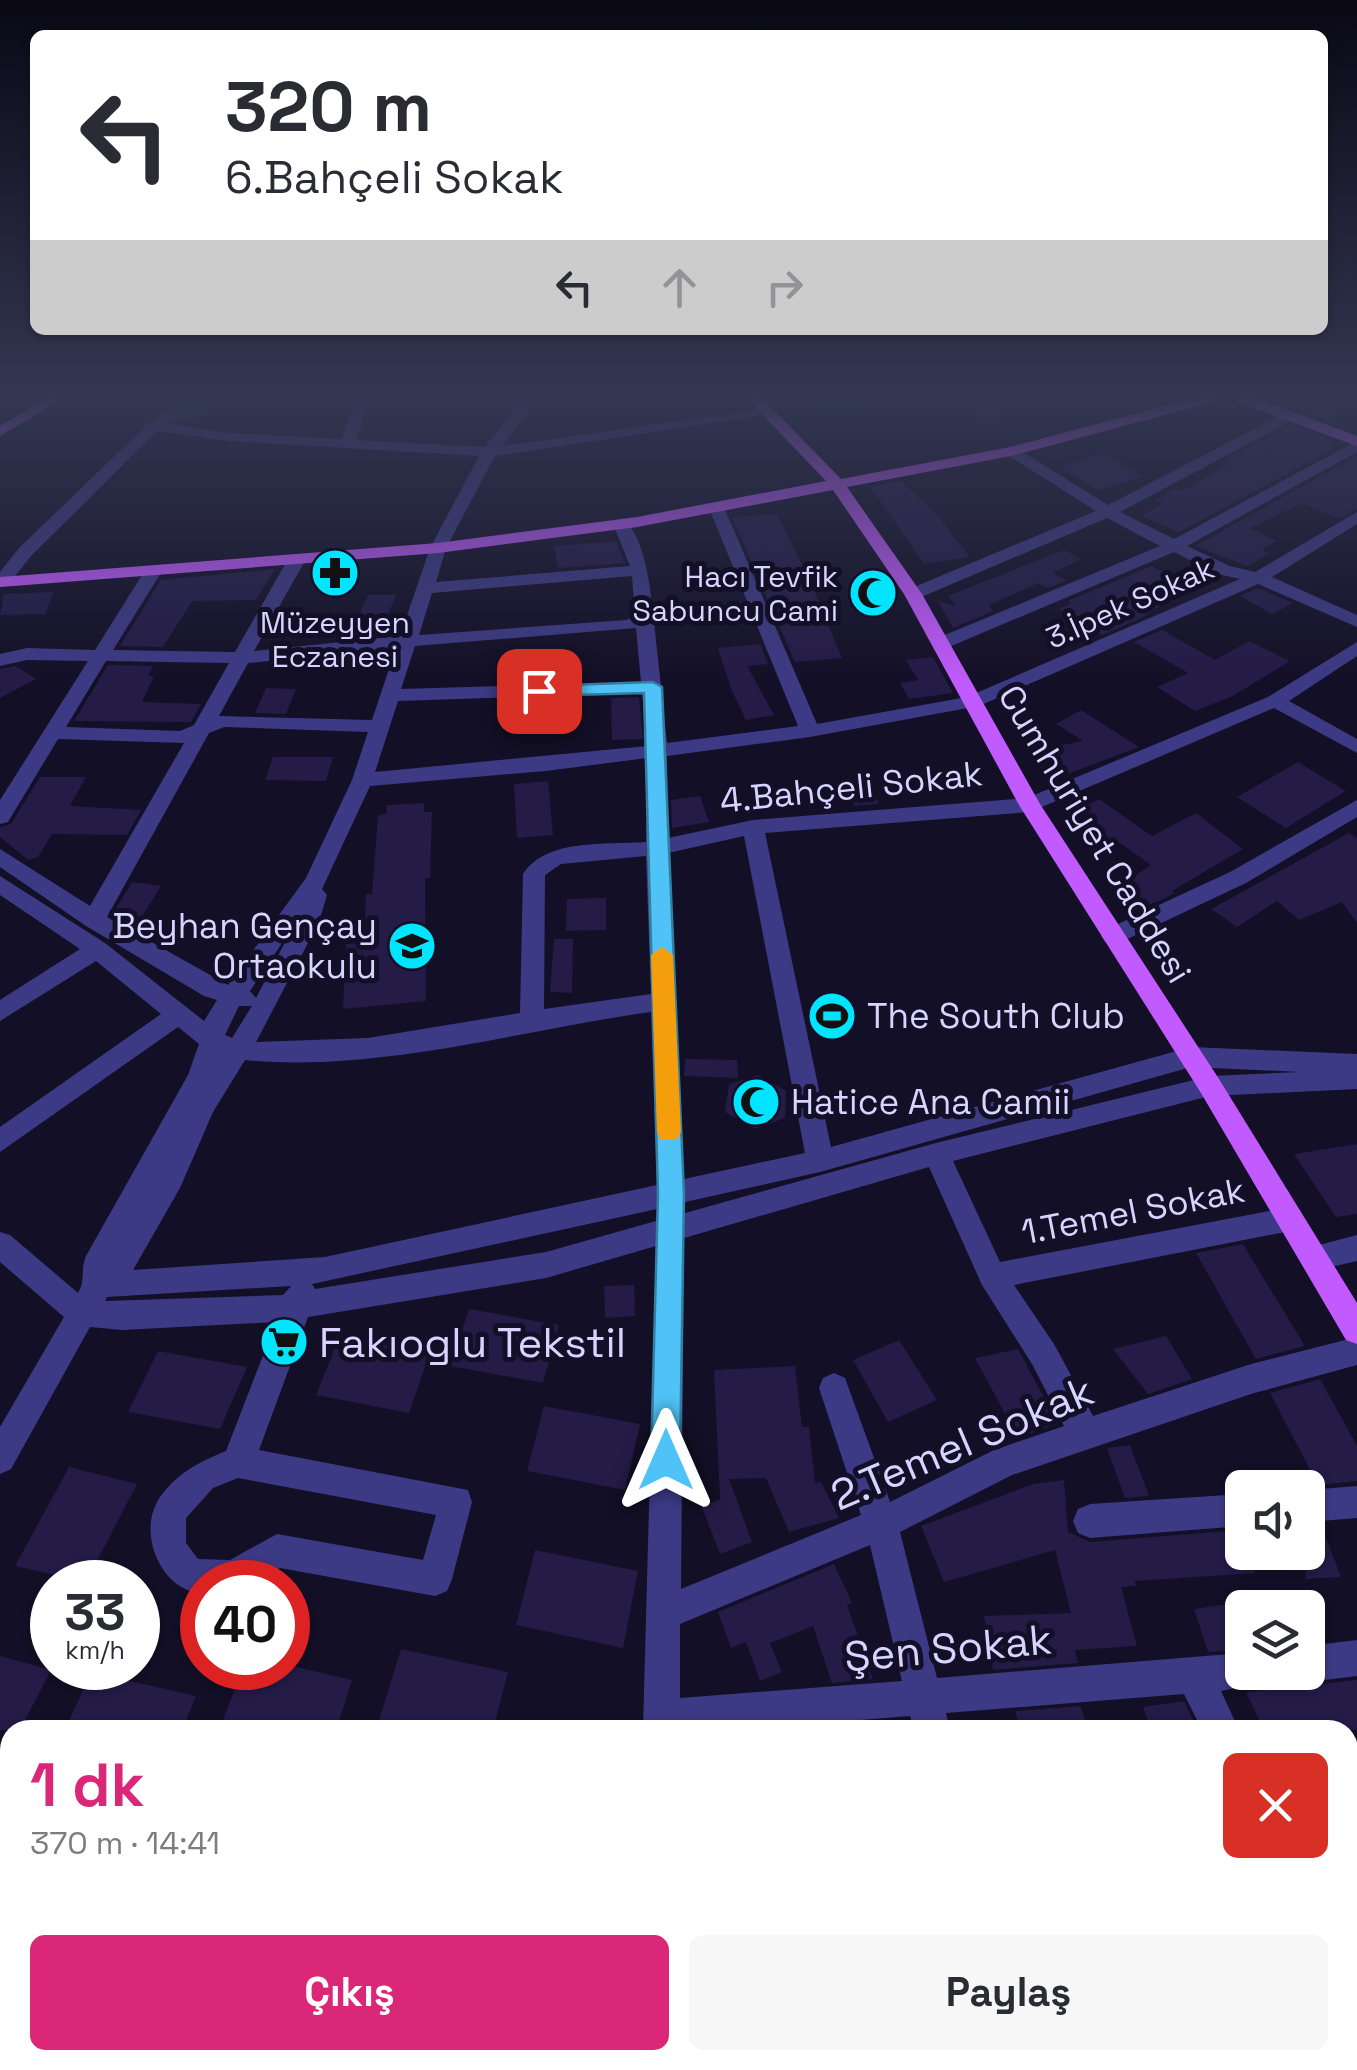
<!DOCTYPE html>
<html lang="tr">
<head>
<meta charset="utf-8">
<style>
	:root { --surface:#fff; --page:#f7f7f7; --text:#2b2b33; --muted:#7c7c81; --accent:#db2777 }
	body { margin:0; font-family:"Space Grotesk",sans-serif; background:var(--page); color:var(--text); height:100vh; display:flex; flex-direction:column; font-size:38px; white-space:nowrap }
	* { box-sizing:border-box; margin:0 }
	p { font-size:32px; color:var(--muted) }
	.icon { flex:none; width:55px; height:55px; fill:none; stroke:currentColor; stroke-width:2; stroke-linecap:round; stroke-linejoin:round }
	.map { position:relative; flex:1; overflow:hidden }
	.drawer { position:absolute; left:0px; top:1720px; width:1358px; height:350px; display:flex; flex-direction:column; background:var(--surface); border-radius:30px 30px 0 0; box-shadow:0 2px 8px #0004 }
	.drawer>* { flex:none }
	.top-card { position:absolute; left:30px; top:30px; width:1298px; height:305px; border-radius:15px; box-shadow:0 2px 8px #0004; background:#fff; color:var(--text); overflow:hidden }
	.tools { position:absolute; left:1225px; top:1470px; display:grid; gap:20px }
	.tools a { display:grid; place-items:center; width:100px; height:100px; border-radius:15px; background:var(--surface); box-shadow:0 2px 8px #0004; font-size:50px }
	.speed { position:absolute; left:30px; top:1560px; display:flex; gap:20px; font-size:50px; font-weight:700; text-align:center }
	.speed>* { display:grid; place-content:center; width:130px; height:130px; border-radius:50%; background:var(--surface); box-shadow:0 2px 8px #0004; line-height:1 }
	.speed small { font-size:25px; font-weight:400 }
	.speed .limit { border:15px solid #d22; background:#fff; color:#111 }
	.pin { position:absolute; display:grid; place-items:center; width:85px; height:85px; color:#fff; margin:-42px; border-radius:20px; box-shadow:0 5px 15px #0006 }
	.me { position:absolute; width:110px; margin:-55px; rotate:0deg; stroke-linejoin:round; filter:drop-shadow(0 0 8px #0008) }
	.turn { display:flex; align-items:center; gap:35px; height:210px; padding:0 30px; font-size:45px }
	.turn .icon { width:130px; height:130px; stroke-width:2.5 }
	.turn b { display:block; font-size:70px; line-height:85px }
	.lanes { display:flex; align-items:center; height:95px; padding:0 30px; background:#0003; justify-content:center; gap:50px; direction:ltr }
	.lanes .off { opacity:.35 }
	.round { display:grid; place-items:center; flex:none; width:105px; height:105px; border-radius:15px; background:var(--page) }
	.headline { display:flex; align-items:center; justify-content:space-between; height:170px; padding:0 30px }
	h1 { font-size:60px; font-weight:700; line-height:75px; color:var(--accent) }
	.button { display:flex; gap:20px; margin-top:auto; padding:20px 30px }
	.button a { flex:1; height:115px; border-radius:15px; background:var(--accent); color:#fff; font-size:40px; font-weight:700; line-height:115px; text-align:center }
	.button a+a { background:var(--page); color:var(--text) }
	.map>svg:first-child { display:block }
	.green { fill:#12302f }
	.building { fill:#241b47 }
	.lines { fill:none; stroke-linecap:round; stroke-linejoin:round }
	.minor { fill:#3d3a85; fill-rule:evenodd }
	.major { fill:#c25bff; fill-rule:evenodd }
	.route { fill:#4fc3f7; stroke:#337fa1; stroke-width:2.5 }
	.slow { fill:#f59e0b }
	.labels { text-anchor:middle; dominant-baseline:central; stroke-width:10; stroke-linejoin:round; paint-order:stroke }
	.far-poi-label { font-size:30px; fill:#d9d4ff; stroke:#130f26; text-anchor:end }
	.far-street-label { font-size:30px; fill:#d9d4ff; stroke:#130f26 }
	.street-label { font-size:35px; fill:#d9d4ff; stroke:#130f26 }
	.poi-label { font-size:35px; fill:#d9d4ff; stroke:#130f26; text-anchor:start }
	.near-poi-label { font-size:42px; fill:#d9d4ff; stroke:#130f26; text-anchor:start }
	.near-street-label { font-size:42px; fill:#d9d4ff; stroke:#130f26 }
</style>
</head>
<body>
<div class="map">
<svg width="1357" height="2070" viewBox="0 0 1357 2070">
	<rect width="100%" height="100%" fill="#130f26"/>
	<path class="green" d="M 203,393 L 277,393 L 251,405 L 157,427 Z
		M 757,393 L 861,393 L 874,407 L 835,414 L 784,395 L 761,398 Z"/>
	<path class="building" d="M 980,393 L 1001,408 L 995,409 L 1006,416 L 981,422 L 949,399 Z
		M 1253,393 L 1357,393 L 1357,403 L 1333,419 L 1353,425 L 1349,429 Z
		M 1291,425 L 1334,441 L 1329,445 L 1337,447 L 1179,532 L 1141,516 L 1163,503 L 1155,500 L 1174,489 L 1182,491 L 1229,464 L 1223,461 Z
		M 1104,453 L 1143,477 L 1098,490 L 1059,466 Z
		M 1357,456 L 1357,508 L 1339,519 L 1302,503 L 1250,528 L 1277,541 L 1262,550 L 1269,554 L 1247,566 L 1195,546 Z
		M 900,481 L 933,510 L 970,557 L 924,564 L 870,486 Z
		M 777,514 L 810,581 L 842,658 L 795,662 L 732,517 Z
		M 616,541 L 625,563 L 558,568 L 554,546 Z
		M 1064,550 L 1081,559 L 1053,573 L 1067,581 L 1047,588 L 1038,583 L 989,605 L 993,611 L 953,628 L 938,601 L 956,606 L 948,596 Z
		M 1152,566 L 1178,580 L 1153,592 L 1169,600 L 1141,618 L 1102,635 L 1059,609 L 1072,603 L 1068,601 Z
		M 275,569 L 256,600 L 192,601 L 163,647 L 120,646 L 161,580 Z
		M 1258,588 L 1293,603 L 1272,614 L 1240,596 Z
		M 54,592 L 45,614 L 0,615 L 4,594 Z
		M 368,595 L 396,595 L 380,634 L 351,632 Z
		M 1162,630 L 1215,660 L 1249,641 L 1290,661 L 1233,696 L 1195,711 L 1157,687 L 1188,673 L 1134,642 Z
		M 760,644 L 768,664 L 747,666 L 774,715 L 746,720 L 732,691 L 718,648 Z
		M 933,657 L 953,693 L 909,699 L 900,683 L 918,680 L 906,660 Z
		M 108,665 L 153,666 L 148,676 L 154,676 L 142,702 L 201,704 L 191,722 L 74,721 Z
		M 16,666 L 36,679 L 0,698 L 0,669 Z
		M 266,688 L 296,689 L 286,714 L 255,713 Z
		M 639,697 L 643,739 L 612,740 L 611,698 Z
		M 1081,710 L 1139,747 L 1049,781 L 1027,752 L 1083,741 L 1056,724 Z
		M 273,757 L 333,757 L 326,781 L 265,780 Z
		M 1298,762 L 1346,791 L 1286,828 L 1237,797 Z
		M 40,777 L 86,777 L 70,806 L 141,810 L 127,835 L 52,834 L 38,857 L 28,860 L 0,837 L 0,827 L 11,824 Z
		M 548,781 L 553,835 L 517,838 L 514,784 Z
		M 871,782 L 879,804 L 854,806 L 843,784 Z
		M 700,796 L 709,822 L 672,828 L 671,800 Z
		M 1099,799 L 1152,836 L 1196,813 L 1243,849 L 1172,891 L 1175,893 L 1145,908 L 1116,888 L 1151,865 L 1120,843 L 1092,846 L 1070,814 Z
		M 424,803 L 424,812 L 432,812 L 430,878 L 425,878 L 426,1001 L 343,1009 L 346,944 L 364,943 L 366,894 L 372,894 L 378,815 L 386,814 L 387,805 Z
		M 1349,833 L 1357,838 L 1357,923 L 1342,902 L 1299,920 L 1277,901 L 1237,927 L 1211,909 Z
		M 132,882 L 161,886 L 141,918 L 112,915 Z
		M 606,898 L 606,930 L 566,931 L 567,899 Z
		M 554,939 L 573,939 L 572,993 L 550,992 Z
		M 685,1059 L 737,1060 L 738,1078 L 684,1076 Z
		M 758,1075 L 786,1091 L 785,1118 L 755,1129 L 725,1112 L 729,1084 Z
		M 1357,1144 L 1357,1214 L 1336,1217 L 1294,1154 Z
		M 1243,1244 L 1258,1269 L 1305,1346 L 1256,1359 L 1196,1253 Z
		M 634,1285 L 635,1316 L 605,1318 L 604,1286 Z
		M 469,1309 L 559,1325 L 543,1383 L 450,1366 Z
		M 340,1335 L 430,1352 L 409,1413 L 316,1395 Z
		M 1166,1336 L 1192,1379 L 1148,1394 L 1113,1349 Z
		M 899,1340 L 937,1400 L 888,1422 L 853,1360 Z
		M 1018,1349 L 1058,1424 L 1018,1438 L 975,1358 Z
		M 158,1351 L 247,1367 L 220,1429 L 128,1412 Z
		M 795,1366 L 802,1427 L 809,1427 L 815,1483 L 821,1482 L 839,1518 L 789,1532 L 766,1478 L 729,1479 L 752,1542 L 720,1554 L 702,1507 L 720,1499 L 714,1370 Z
		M 1320,1379 L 1357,1446 L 1357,1481 L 1318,1485 L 1270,1393 Z
		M 544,1406 L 640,1424 L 625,1490 L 527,1471 Z
		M 1130,1445 L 1149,1496 L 1125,1498 L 1107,1448 Z
		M 69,1467 L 137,1484 L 86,1582 L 15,1566 Z
		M 1064,1480 L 1068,1532 L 1077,1536 L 1090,1542 L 1240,1530 L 1242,1552 L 1248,1552 L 1255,1573 L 1135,1581 L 1136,1586 L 1121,1587 L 1137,1646 L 1075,1650 L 1078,1663 L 993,1670 L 984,1616 L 1071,1613 L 1055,1550 L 944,1582 L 921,1526 L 1033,1484 Z
		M 1308,1525 L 1321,1525 L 1341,1577 L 1306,1579 L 1305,1570 L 1294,1571 L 1288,1552 L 1308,1552 Z
		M 535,1550 L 638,1571 L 623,1648 L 516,1625 Z
		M 834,1564 L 852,1603 L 847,1605 L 873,1679 L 832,1683 L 813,1626 L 770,1643 L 782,1672 L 760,1681 L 746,1642 L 731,1648 L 718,1612 Z
		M 1242,1602 L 1242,1650 L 1208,1652 L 1194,1609 Z
		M 401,1649 L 508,1672 L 493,1730 L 376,1730 Z
		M 0,1656 L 51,1670 L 20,1730 L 0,1730 Z
		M 288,1665 L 352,1680 L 336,1730 L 219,1730 L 243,1668 Z
		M 91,1672 L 196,1696 L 182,1730 L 65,1730 Z
		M 1357,1680 L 1357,1730 L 1264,1730 L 1246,1692 Z
		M 1184,1701 L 1198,1730 L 1151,1730 L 1143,1707 Z
		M 1080,1706 L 1089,1730 L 1020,1730 L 1015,1711 Z"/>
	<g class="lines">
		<path class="minor" d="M 189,393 L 205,393 L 167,423 L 229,433 L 341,439 L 358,393 L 372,393 L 356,440 L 485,447 L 527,393 L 595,393 L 532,406 L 502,446 L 771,408 L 771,414 L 766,415 L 495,456 L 446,548 L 436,582 L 630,566 L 613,524 L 621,519 C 644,530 650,587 653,612 L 747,601 L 709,508 L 723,505 L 817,724 L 967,697 L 1240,579 L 1218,574 L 1174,552 L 949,647 L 935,647 L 935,639 L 1160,546 L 1107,518 L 919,598 L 907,598 L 907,590 L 1096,511 L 1006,454 L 1006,448 L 1016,448 L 1108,505 L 1283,414 L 1293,414 L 1293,420 L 1120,512 L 1174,539 L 1357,441 L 1357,452 L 1187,546 L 1230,566 L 1255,572 L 1357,512 L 1357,524 L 1272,577 L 1357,615 L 1357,627 L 1258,584 L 979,706 L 810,737 L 667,756 L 668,838 L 753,820 L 1027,798 L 1268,697 L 1357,642 L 1357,656 L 1289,701 L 1357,739 L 1357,753 L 1274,708 L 1030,812 L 765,833 L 831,1147 L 1191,1047 L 1357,1054 L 1357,1089 L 1210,1096 L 953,1161 L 1000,1262 L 1290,1207 L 1300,1210 L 1304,1219 L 1300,1228 L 1290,1231 L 1014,1285 L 1054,1344 L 1093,1416 L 1251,1364 L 1357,1337 L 1357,1365 L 1251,1394 L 1012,1475 L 900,1532 L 937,1678 L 1242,1653 L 1242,1672 L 1259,1672 L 1255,1684 L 1221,1691 L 1239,1730 L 1202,1730 L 1184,1694 L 946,1713 L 950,1730 L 914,1730 L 910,1716 L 738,1730 L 643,1730 L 656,1246 L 546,1278 L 308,1317 L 259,1450 L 468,1490 L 472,1502 L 452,1579 L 447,1591 L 435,1596 L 280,1568 L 256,1582 L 202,1582 L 202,1593 C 163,1592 138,1537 157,1502 C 173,1475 199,1462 226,1451 L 276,1322 L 122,1330 L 90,1327 L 11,1469 L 0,1474 L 0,1427 L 64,1317 L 0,1262 L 0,1232 L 10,1235 L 78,1293 C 86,1280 80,1269 86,1256 L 188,1075 L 199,1044 L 178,1027 L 0,1152 L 0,1127 L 161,1014 L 96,961 L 0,1021 L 0,1000 L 80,949 L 0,895 L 0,876 L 105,943 L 204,1021 L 217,1000 L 204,996 L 86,926 L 0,867 L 0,849 L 90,906 L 184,743 L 58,739 L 8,822 L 0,824 L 0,800 L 88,661 L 27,660 L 0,666 L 0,654 L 27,648 L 95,650 L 147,567 L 153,566 L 162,571 L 113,650 L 235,652 L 288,559 L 297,554 L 306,559 L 254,651 L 400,636 L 430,548 L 479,456 L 229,441 L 157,431 L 31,556 L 7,586 L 0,587 L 0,572 L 19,548 L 149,423 ZM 632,576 L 635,616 L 626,620 L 419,635 L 432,593 ZM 751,611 L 798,726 L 667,743 L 654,622 ZM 636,628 L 641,682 L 401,689 L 415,646 ZM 396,648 L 372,720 L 219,716 L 248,663 ZM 106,661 L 229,663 L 194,725 L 180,731 L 66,727 ZM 642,693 L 647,746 L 375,772 L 398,701 ZM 224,727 L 368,732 L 352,780 L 306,878 L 228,985 L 107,917 L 209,733 ZM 647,758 L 646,842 C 607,845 546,838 523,874 L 520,1013 L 368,1038 L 256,1042 L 319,922 L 327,895 L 322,889 L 370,786 L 546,771 ZM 744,836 L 805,1153 L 684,1179 L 668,853 ZM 646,856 L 651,994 L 544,1009 L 545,875 L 561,864 ZM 294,925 L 256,998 L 250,991 ZM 239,1006 L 252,1006 L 232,1038 L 225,1035 ZM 651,1012 L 657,1185 L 325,1257 L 133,1270 L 180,1188 L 213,1112 L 245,1060 C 376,1073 521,1030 651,1012 ZM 1191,1067 L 1300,1072 L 1210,1076 L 936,1143 L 685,1213 L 685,1202 L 820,1172 ZM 929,1167 L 982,1285 L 1032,1364 L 1064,1426 L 994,1450 L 890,1502 L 845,1378 L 834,1373 L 823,1378 L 819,1388 L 861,1515 L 681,1589 L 684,1238 ZM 657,1209 L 656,1221 L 546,1252 L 315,1289 L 312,1284 ZM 291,1286 L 283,1295 L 105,1301 L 107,1297 ZM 238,1478 L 436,1515 L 423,1560 L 277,1534 L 230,1560 L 198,1559 L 186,1543 L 186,1518 L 213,1488 ZM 870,1545 L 902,1681 L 680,1698 L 680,1624 Z
			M 1357,800 L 1357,817 L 1246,883 L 1121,942 L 1105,942 L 1101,936 L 1105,930 L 1230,872 Z
			M 1357,1235 L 1357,1261 L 1314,1271 L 1304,1267 L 1300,1258 L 1304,1249 Z
			M 1357,1486 L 1357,1518 L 1308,1522 L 1308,1490 Z
			M 1242,1494 L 1242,1526 L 1090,1538 L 1078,1533 L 1073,1521 L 1078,1509 L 1090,1504 Z
			M 1357,1640 L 1357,1676 L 1308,1682 L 1295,1677 L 1294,1672 L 1308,1672 L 1308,1646 Z
			M 0,1844 L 10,1844 L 10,1882 L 0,1882 Z
			M 1348,1968 L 1357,1972 L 1357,2029 L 1348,2025 Z
			M 10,2041 L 10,2060 L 35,2060 L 31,2070 L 0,2070 L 0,2045 Z
			M 301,2060 L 343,2060 L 344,2070 L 302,2070 Z
			M 700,2060 L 742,2060 L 745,2070 L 703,2070 Z
			M 1024,2060 L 1066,2060 L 1070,2070 L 1028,2070 Z"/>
		<path class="major" d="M 54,393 L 72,393 L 0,436 L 0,426 Z
			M 742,393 L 757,393 L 841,479 L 1010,447 L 1214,393 L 1241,393 L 1357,436 L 1357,446 L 1228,398 L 1011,456 L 847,487 L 922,594 L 1040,804 L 1219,1079 L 1357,1303 L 1357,1344 L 1346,1340 L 1201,1093 L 1019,805 L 904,594 L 833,490 L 637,527 L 438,553 L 0,587 L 0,577 L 438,543 L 637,517 L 826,481 Z"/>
	</g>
	<linearGradient id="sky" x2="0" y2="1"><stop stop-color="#0a0815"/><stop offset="0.58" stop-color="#333752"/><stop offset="1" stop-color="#333752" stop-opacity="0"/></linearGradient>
	<rect width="1357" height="683" fill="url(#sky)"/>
	<path class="route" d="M 653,682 L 662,687 L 684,1194 L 680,1460 L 676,1470 L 666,1474 L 655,1470 L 651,1460 L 658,1194 L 644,693 L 539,696 L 530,691 L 539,686 Z"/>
	<path class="slow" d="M 662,947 L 673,955 L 681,1132 L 677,1139 L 660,1139 L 657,1132 L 651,955 Z"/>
	<defs>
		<g id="pharmacy-disc" transform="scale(2.5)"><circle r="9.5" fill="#00e5ff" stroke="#130f26"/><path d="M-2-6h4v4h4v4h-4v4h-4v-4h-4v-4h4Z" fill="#111"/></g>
		<g id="mosque-disc" transform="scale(2.5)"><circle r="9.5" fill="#00e5ff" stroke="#130f26"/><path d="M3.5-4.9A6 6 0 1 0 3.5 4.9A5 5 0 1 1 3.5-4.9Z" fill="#111"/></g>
		<g id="school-disc" transform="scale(2.5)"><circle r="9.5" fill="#00e5ff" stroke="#130f26"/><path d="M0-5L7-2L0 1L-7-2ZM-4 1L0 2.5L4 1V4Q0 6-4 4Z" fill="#111"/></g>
		<g id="stadium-disc" transform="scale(2.5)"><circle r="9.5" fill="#00e5ff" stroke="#130f26"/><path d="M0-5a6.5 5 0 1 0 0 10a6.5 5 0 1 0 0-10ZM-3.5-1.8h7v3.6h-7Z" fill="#111"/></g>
		<g id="supermarket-disc" transform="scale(2.5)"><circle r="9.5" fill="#00e5ff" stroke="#130f26"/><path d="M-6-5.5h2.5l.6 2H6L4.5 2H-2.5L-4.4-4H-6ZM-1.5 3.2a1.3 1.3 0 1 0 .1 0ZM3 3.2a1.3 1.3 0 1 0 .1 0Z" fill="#111"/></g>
	</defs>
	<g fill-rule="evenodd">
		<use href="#pharmacy-disc" x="335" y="573"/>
		<use href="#mosque-disc" x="873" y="593"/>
		<use href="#school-disc" x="412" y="946"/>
		<use href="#stadium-disc" x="832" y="1016"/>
		<use href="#mosque-disc" x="756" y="1102"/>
		<use href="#supermarket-disc" x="284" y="1342"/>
	</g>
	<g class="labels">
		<g class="far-poi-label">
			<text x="838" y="576">Hacı Tevfik<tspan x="838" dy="34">Sabuncu Cami</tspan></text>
			<text x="335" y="622" text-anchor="middle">Müzeyyen<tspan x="335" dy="34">Eczanesi</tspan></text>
		</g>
		<g class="far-street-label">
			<text transform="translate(1130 603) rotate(-24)">3.İpek Sokak</text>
		</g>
		<g class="street-label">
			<text transform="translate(851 787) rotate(-6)">4.Bahçeli Sokak</text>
			<text transform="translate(1095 834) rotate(59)">Cumhuriyet Caddesi</text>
			<text transform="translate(1133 1211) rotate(-11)">1.Temel Sokak</text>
		</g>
		<g class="poi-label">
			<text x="377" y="926" text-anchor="end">Beyhan Gençay<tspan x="377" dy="40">Ortaokulu</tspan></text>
			<text x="867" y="1016">The South Club</text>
			<text x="791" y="1102">Hatice Ana Camii</text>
		</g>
		<g class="near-poi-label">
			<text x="319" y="1342">Fakıoglu Tekstil</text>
		</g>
		<g class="near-street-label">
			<text transform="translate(962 1443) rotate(-23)">2.Temel Sokak</text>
			<text transform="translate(948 1648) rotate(-5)">Şen Sokak</text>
		</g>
	</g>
</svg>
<div class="tools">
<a><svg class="icon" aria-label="sound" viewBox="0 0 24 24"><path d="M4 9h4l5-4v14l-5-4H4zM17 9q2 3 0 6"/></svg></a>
<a><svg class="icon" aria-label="layers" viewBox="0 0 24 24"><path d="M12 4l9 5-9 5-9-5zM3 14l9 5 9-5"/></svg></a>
</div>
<div class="speed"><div>33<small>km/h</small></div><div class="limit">40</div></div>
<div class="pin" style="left:539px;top:691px;background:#d93025"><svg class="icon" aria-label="arrive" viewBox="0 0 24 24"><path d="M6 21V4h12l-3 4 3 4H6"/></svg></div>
<svg class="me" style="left:666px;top:1460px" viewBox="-20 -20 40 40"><path d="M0-17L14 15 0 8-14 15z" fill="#4fc3f7" stroke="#fff" stroke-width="4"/></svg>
<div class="top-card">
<div class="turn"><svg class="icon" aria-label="left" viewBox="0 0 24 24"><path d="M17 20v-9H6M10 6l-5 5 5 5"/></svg><div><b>320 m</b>6.Bahçeli Sokak</div></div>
<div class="lanes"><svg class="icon" aria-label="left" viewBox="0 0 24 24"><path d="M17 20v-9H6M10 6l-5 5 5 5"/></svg><svg class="icon off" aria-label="ahead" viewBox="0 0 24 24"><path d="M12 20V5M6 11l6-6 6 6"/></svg><svg class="icon off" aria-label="right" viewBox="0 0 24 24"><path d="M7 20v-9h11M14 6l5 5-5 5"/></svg></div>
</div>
<section class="drawer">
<div class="headline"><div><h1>1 dk</h1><p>370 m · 14:41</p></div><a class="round" style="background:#d93025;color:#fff"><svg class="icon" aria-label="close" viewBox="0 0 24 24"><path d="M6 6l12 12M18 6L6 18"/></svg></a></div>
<div class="button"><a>Çıkış</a><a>Paylaş</a></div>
</section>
</div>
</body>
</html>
